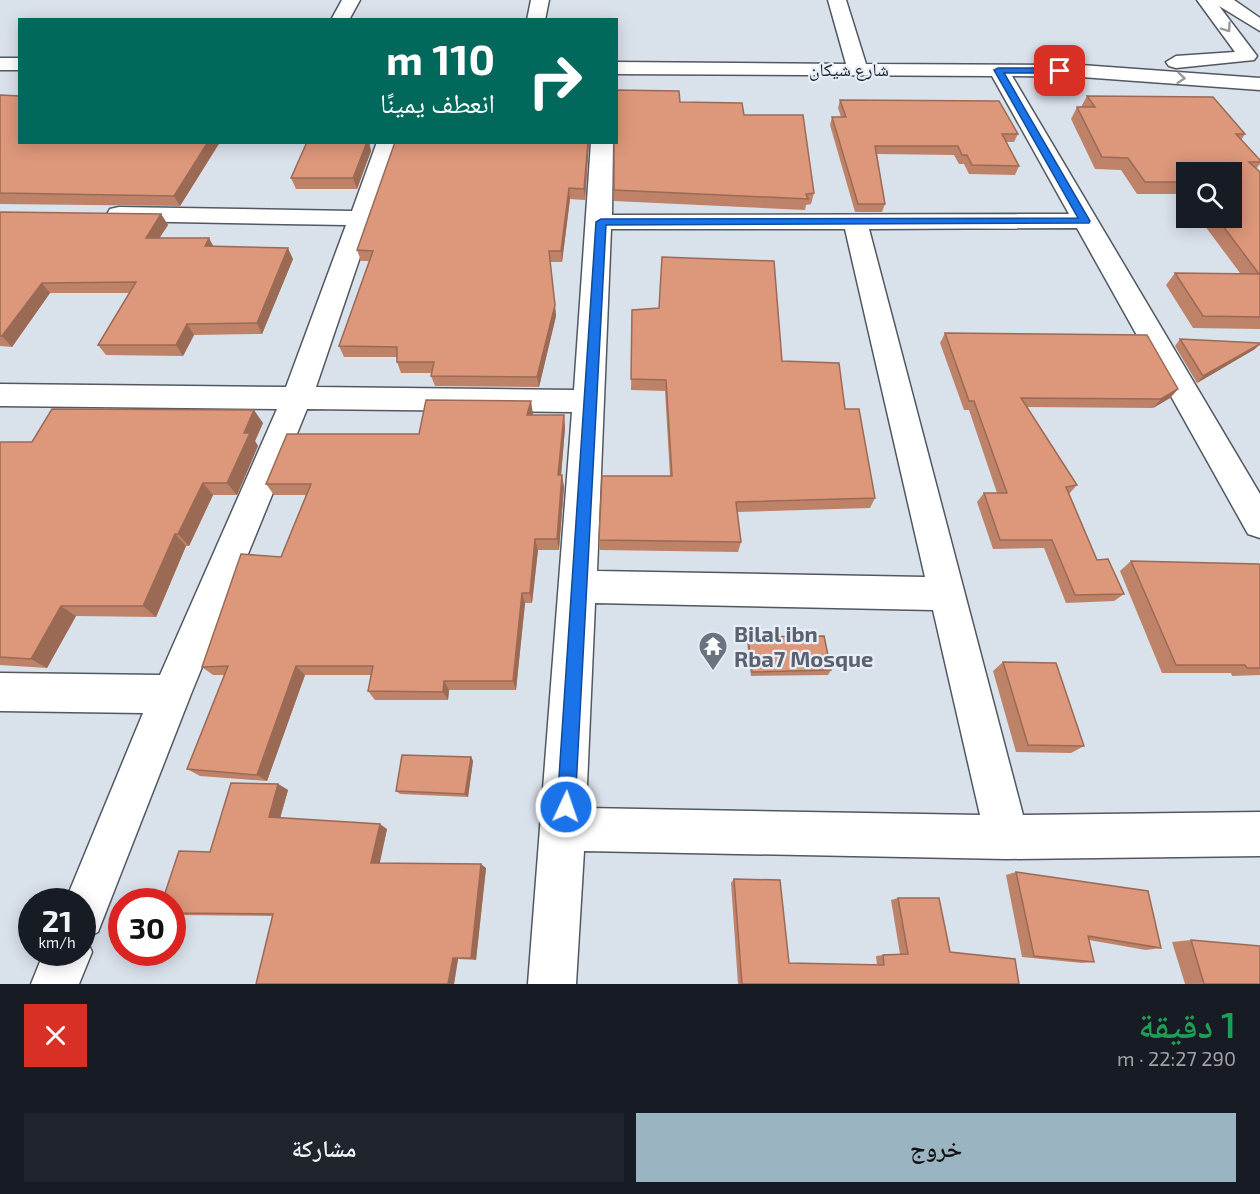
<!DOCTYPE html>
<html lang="ar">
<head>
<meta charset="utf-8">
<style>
	:root { --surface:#171b24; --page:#20242c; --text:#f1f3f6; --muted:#9ea1a6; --accent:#9ab4c1 }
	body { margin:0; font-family:"Exo 2","Noto Naskh Arabic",sans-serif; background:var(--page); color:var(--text); direction:rtl; height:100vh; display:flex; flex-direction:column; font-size:22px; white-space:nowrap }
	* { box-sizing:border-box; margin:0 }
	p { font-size:20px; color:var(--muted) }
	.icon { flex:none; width:33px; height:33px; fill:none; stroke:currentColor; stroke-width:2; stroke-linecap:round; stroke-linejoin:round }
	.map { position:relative; height:984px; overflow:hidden; direction:ltr }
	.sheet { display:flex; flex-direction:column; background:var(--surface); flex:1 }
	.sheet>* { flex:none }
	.banner { position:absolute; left:18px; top:18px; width:600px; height:126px; border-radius:0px; box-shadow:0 3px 15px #0003; direction:rtl; background:#00695c; color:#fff; overflow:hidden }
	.controls { position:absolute; left:1176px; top:162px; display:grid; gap:12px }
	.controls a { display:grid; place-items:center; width:66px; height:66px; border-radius:0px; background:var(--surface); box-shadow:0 3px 15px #0003; font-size:30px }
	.speed { position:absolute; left:18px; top:888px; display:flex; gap:12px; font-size:30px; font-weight:700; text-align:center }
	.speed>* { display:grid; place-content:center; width:78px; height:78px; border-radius:50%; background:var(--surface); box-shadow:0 3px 15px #0003; line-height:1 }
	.speed small { font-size:15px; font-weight:400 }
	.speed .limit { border:9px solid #d22; background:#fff; color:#111 }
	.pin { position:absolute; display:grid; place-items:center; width:51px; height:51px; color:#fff; margin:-26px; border-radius:12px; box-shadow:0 3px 9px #0006 }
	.me { position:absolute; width:66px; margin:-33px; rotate:3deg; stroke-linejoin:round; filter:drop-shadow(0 0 4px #0008) }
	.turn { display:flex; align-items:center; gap:21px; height:126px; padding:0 24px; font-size:27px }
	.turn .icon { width:78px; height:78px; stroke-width:2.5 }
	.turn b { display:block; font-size:42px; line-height:51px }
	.round { display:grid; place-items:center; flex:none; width:63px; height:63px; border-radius:0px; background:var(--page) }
	.headline { display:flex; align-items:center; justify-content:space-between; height:102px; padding:0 24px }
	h1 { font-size:36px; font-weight:600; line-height:45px; color:#1e9e55 }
	.button { display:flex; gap:12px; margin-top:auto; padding:12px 24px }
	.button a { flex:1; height:69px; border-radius:0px; background:var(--accent); color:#111; font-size:24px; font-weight:600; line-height:69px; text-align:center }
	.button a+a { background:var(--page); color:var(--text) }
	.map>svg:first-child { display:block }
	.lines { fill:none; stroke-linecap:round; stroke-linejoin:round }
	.minor-casing { stroke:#525861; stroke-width:3 }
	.minor { fill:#fff; fill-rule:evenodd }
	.wall { fill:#be8269 }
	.shaded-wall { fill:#9b6a55 }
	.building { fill:#dd977a; stroke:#9b6a55; stroke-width:1.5 }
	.oneway { stroke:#98999b }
	.route { fill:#1a73e8; stroke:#114b97; stroke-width:1.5 }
	.labels { text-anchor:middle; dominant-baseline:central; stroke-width:4.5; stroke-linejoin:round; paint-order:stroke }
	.far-street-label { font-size:18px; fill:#191c20; stroke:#e6eff9 }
	.worship-label { font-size:22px; font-weight:bold; fill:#5b616d; stroke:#e6eff9; text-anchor:start }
</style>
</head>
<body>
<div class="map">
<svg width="1260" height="984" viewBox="0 0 1260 984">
	<rect width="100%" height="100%" fill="#d9e1eb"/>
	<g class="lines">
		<g class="minor-casing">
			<path id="minor" d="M 342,0 L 360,0 L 349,20 L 331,20 Z
				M 531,0 L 549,0 L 545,20 L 527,20 Z
				M 828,0 L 846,0 L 866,64 L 1081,65 L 1260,78 L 1260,90 L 1081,77 L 1012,76 L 1260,494 L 1260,538 L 1248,534 L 1077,228 L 869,229 L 1023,815 L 1260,812 L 1260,856 L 1007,859 L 584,851 L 576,984 L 528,984 L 572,412 L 307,409 L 191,694 L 98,932 L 86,938 L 92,952 L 79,984 L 31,984 L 44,952 L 82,952 L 82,902 L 65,902 L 143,713 L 0,711 L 0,673 L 160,675 L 277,409 L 0,406 L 0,384 L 286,387 L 346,225 L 119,221 L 110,219 L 107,214 L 110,209 L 119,207 L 352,211 L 377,142 L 399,142 L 316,387 L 574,390 L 591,142 L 613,142 L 612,215 L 1069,214 L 992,76 L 616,74 L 616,62 L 846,64 ZM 611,229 L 845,229 L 925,577 L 597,571 ZM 595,603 L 933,610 L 980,815 L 586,808 Z
				M 1197,0 L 1234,0 L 1260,18 L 1260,31 L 1219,6 L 1257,56 L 1254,60 L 1176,68 L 1169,66 L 1166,62 L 1176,56 L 1235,52 Z
				M 0,58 L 20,58 L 20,70 L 0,70 Z"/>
		</g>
		<use href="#minor" class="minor"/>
	</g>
	<path class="wall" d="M 0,95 L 220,142 L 180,206 L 0,204 Z
		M 1087,96 L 1245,134 L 1241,140 L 1260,160 L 1260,164 L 1256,169 L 1260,172 L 1260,329 L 1193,328 L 1166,285 L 1175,273 L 1240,273 L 1199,218 L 1232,218 L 1186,172 L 1186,200 L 1182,194 L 1137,194 L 1121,170 L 1095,169 L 1071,119 L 1077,107 L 1081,107 Z
		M 840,100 L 1018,134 L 1014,142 L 1006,142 L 1019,166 L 1015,175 L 969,174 L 964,164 L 959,164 L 954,155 L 877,154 L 885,204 L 882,212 L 855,212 L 830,125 L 832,117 L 841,117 L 838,108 Z
		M 680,102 L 744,115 L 814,193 L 811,204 L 806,205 L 805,210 L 614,201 L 614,142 Z
		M 307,142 L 369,142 L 371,151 L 357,189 L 296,189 L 291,178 Z
		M 395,142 L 589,142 L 585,200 L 570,199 L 562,262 L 550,262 L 556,316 L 539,387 L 435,386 L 431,376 L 432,373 L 401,373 L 397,362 L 397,357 L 344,357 L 339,346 L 369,261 L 361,261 L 357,250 Z
		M 0,212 L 161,214 L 168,225 L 159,238 L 293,259 L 262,334 L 194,335 L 183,356 L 106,355 L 98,345 L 130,293 L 50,293 L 12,347 L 0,346 Z
		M 632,310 L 782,361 L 845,409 L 875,498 L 870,508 L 737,512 L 741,542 L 738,552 L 600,550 L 599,540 L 670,476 L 665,391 L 631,390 Z
		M 945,333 L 1178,389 L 1170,398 L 1153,408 L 1027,407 L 1077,485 L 1069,494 L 1097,560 L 1124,594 L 1114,601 L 1066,603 L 1044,548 L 993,549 L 977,502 L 984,493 L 997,493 L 969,410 L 964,410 L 940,343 Z
		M 1180,339 L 1255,349 L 1197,383 L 1175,346 Z
		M 533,414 L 532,415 L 564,415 L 565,428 L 561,475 L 564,487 L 559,550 L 538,550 L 532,603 L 525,603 L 516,690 L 449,690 L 448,700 L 375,700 L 368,691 L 371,675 L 305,675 L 267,781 L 200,776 L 187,769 L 225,675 L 213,675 L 202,667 L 281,557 L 306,495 L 274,495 L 266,484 L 419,434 Z
		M 263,423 L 255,441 L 258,446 L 237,495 L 213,495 L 189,546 L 186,546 L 156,617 L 76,616 L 47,668 L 0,665 L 0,442 L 32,442 Z
		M 1131,561 L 1260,565 L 1260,675 L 1232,676 L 1231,673 L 1162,673 L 1120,571 Z
		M 748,637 L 831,670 L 828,675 L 751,676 L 747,642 Z
		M 1003,662 L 1084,746 L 1071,753 L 1016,752 L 993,671 Z
		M 471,757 L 473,761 L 468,797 L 400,794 L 396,791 Z
		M 278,784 L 288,790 L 280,818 L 387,829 L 379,864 L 486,868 L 476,960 L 458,959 L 454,984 L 272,916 L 172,915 L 172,902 L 210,852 Z
		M 1016,872 L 1161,948 L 1146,950 L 1089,940 L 1094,962 L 1082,963 L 1022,957 L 1006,875 Z
		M 734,879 L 789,963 L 877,965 L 876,956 L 883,955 L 900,954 L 891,900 L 898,898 L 950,952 L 1019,984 L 738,984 L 731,883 Z
		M 1191,940 L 1260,984 L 1185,984 L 1172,942 Z"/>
	<path class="shaded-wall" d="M 208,142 L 220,142 L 180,206 L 174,196 Z
		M 367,142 L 369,142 L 371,151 L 357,189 L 353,178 Z
		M 588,142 L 589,142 L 585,200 L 584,189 Z
		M 569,188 L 570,199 L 562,262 L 561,251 Z
		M 161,214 L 168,225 L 153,248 L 146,238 Z
		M 209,238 L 215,249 L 205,246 Z
		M 288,248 L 293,259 L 262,334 L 257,323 Z
		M 42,283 L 50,293 L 12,347 L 2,336 Z
		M 555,305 L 556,316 L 539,387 L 537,377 Z
		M 187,324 L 194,335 L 183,356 L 176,345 Z
		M 1260,344 L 1255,349 L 1197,383 L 1203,376 Z
		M 1178,389 L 1170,398 L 1153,408 L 1161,399 Z
		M 531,401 L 533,414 L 529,427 L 527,415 Z
		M 254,410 L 263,423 L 255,441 L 258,446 L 237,495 L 227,483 L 244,433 Z
		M 564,415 L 565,428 L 560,487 L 558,475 Z
		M 562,475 L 564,487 L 559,550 L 557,539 Z
		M 203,483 L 213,495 L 189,546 L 178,534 Z
		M 175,534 L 186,546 L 156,617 L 143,606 Z
		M 535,539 L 538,550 L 532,603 L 530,593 Z
		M 522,593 L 525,603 L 516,690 L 513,681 Z
		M 61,606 L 76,616 L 47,668 L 31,659 Z
		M 296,666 L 305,675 L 267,781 L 257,775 Z
		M 444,681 L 449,690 L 448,700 L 443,692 Z
		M 471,757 L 473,761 L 468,797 L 465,794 Z
		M 278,784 L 288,790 L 279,822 L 269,817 Z
		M 380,824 L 387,829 L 379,867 L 371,863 Z
		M 481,864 L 486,868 L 476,960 L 471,958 Z
		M 453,958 L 458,959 L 454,984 L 448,984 Z"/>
	<path class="building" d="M 616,90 L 679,91 L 680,102 L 742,103 L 744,115 L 803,115 L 814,193 L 806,194 L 808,199 L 614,190 L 614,142 L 616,142 Z
		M 0,95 L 20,96 L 20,142 L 208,142 L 174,196 L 0,193 Z
		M 1087,96 L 1213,97 L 1245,134 L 1236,134 L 1260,160 L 1260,162 L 1249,162 L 1260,172 L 1260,317 L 1203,316 L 1175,273 L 1259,274 L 1217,218 L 1232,218 L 1232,172 L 1186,172 L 1186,182 L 1145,182 L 1128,158 L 1102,157 L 1077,107 L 1095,107 Z
		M 840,100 L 999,101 L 1018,134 L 1002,134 L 1019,166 L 972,165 L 967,155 L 962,155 L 958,146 L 875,146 L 885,204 L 858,204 L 832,117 L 846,117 Z
		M 307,142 L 367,142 L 353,178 L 291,178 Z
		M 395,142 L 588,142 L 584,189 L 569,188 L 561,251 L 549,251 L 555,305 L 537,377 L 431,376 L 434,362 L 397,362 L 397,347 L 339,346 L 373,251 L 357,250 Z
		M 0,212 L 161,214 L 146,238 L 209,238 L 205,246 L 288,248 L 257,323 L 187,324 L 176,345 L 98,345 L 136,282 L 42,283 L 2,336 L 0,336 Z
		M 662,257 L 774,261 L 782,361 L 839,363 L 845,409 L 859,409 L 875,498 L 736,502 L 741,542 L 599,540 L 602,476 L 672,476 L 666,380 L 631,379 L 632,310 L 659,308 Z
		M 945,333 L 1147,335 L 1178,389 L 1161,399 L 1021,398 L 1077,485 L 1066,487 L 1097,560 L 1108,559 L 1124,594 L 1075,595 L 1052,540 L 1000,540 L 984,493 L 1007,493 L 974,401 L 969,401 Z
		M 1180,339 L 1260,343 L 1260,344 L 1203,376 Z
		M 426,400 L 531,401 L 527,415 L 564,415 L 558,475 L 562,475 L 557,539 L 535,539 L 530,593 L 522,593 L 513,681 L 444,681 L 443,692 L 368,691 L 373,666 L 296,666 L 257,775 L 187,769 L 228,666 L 202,667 L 241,554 L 281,557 L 311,484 L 266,484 L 287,434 L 419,434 Z
		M 52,409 L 254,410 L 244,433 L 250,433 L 227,483 L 203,483 L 178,534 L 175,534 L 143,606 L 61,606 L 31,659 L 0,657 L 0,442 L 32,442 Z
		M 1131,561 L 1259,564 L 1260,565 L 1260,668 L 1247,668 L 1245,665 L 1176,665 Z
		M 824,636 L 831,670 L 752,672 L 748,637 Z
		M 1003,662 L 1056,663 L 1084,746 L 1028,745 Z
		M 402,755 L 471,757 L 465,794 L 396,791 Z
		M 231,783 L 278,784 L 269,817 L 380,824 L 371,863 L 481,864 L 471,958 L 453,958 L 448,984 L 256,984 L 273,914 L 172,913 L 172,902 L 162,902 L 179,851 L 210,852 Z
		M 1016,872 L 1148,891 L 1161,948 L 1088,936 L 1094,962 L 1034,956 Z
		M 734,879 L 780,880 L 789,963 L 884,965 L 883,955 L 908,954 L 898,898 L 939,898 L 950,952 L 1015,959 L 1019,984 L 742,984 Z
		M 1191,940 L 1260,946 L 1260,984 L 1204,984 Z"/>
	<defs><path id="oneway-chevron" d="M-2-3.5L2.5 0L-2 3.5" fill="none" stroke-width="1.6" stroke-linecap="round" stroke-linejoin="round" transform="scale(1.5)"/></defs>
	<g class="oneway">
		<use href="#oneway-chevron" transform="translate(1227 28) rotate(55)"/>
		<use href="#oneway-chevron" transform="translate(1181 78) rotate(5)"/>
	</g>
	<path class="route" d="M 998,68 L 1060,68 L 1064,71 L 1060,73 L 1004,73 L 1090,221 L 1089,223 L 606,225 L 575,807 L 573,813 L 566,816 L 560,813 L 557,807 L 596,222 L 601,219 L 1078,218 L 994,70 Z"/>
	<defs>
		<g id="temple-pin" transform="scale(1.5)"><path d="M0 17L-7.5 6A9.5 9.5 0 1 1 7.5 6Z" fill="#6b7280" stroke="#e6eff9"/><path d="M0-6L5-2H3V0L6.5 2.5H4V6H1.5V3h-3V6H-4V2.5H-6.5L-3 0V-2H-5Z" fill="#fff"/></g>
	</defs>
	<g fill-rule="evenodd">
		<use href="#temple-pin" x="713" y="646"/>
	</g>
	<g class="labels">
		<g class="far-street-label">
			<text x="849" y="69">شارع شيكان</text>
		</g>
		<g class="worship-label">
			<text x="734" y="633">Bilal ibn<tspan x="734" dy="25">Rba7 Mosque</tspan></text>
		</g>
	</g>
</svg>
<div class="controls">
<a><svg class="icon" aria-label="search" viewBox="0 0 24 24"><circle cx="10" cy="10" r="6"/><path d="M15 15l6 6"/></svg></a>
</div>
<div class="speed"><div>21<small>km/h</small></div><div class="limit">30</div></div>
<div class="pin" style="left:1060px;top:71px;background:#d93025"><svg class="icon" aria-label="arrive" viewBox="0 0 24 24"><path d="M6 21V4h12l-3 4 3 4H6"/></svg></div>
<svg class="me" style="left:566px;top:807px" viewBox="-20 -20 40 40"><circle r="17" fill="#1a73e8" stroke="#fff" stroke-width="3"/><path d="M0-11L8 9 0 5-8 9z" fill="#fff"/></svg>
<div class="banner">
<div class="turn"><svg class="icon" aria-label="right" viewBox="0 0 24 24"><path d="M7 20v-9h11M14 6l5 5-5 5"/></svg><div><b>110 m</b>انعطف يمينًا</div></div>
</div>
</div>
<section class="sheet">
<div class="headline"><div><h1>1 دقيقة</h1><p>290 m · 22:27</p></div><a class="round" style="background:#d93025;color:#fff"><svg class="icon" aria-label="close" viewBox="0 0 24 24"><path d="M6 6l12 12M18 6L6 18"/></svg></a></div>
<div class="button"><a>خروج</a><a>مشاركة</a></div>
</section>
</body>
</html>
